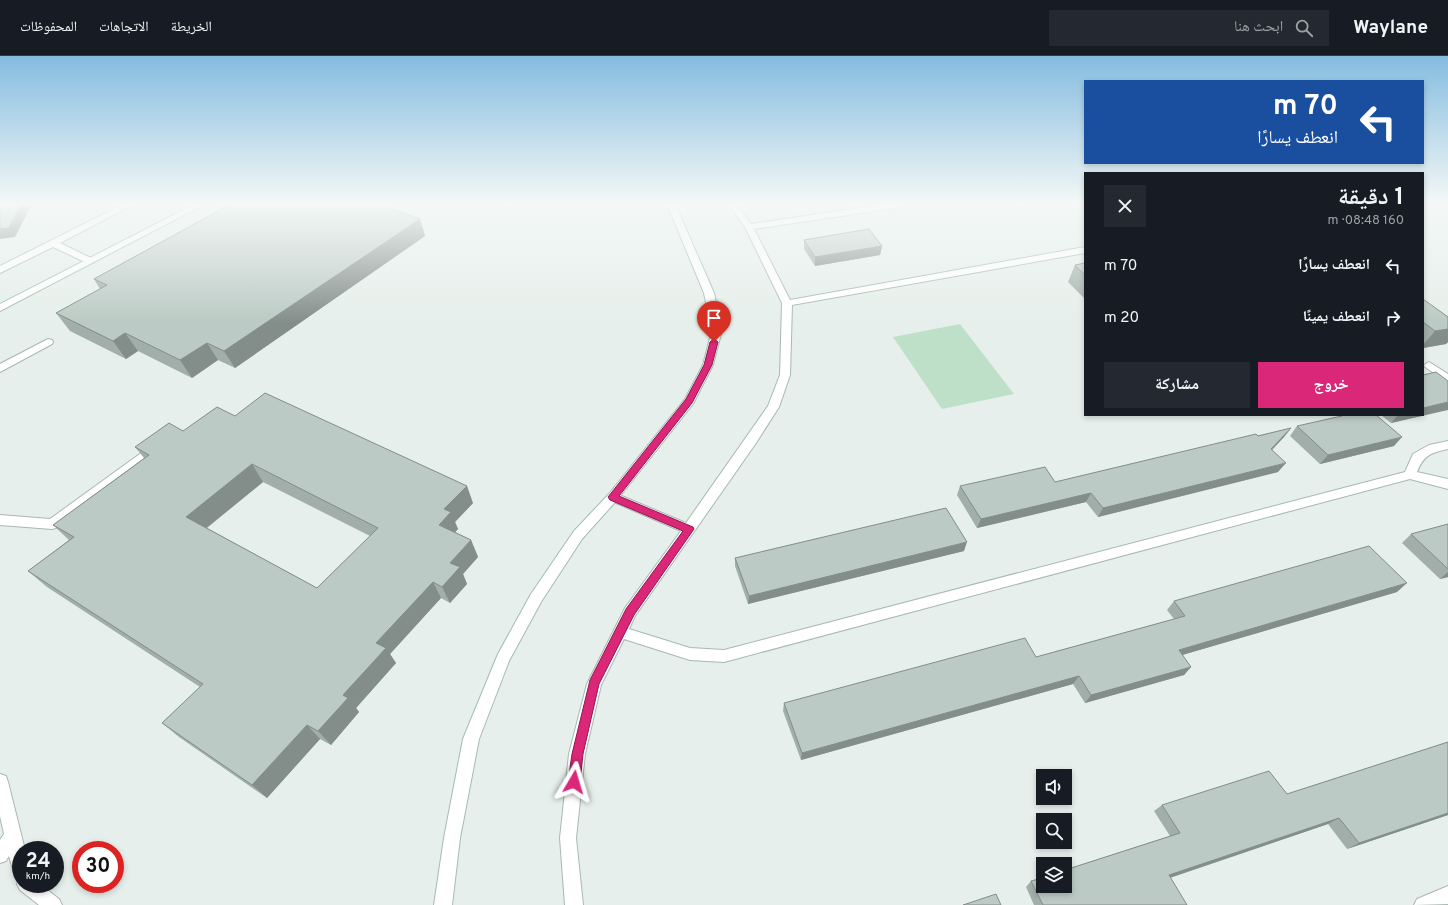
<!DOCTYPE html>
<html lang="ar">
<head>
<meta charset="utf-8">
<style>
	:root { --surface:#171b24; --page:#242831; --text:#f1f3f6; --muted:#9ea1a6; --line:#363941; --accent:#db2777 }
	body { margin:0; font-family:Overpass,"Noto Naskh Arabic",sans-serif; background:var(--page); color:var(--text); direction:rtl; height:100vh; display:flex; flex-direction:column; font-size:15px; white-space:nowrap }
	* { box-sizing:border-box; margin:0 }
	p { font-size:13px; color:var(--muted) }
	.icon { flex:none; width:22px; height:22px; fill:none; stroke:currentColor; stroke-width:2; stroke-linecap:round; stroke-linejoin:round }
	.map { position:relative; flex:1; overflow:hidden; direction:ltr }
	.sheet { position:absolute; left:1084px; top:116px; width:340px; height:244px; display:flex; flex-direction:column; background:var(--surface); border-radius:0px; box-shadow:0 2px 6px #0003; direction:rtl }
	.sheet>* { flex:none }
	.top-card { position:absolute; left:1084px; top:24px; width:340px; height:84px; border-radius:0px; box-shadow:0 2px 6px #0003; direction:rtl; background:#1a4fa0; color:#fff; overflow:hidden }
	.fabs { position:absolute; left:1036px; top:713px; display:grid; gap:8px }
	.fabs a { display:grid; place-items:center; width:36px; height:36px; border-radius:0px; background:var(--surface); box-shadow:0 2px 6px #0003; font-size:20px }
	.speed { position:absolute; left:12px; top:785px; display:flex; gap:8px; font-size:20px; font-weight:700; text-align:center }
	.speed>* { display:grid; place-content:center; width:52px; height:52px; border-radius:50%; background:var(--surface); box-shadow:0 2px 6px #0003; line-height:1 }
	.speed small { font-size:10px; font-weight:400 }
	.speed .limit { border:6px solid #d22; background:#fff; color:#111 }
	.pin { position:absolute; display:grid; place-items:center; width:34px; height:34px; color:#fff; margin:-41px -17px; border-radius:50% 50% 50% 0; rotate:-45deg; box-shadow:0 0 4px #0007 }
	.pin .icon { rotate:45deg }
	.me { position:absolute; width:44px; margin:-22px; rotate:7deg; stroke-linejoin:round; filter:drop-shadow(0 0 3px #0008) }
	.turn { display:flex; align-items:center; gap:14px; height:84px; padding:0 20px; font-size:18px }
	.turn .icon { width:52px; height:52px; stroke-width:2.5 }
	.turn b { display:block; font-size:28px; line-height:34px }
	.round { display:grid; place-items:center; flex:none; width:42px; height:42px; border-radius:0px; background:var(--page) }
	.headline { display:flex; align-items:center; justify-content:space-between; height:68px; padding:0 20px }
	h1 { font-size:24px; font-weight:700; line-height:30px }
	.primary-button { display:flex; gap:8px; margin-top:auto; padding:8px 20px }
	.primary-button a { flex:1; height:46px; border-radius:0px; background:var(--accent); color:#fff; font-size:16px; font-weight:700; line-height:46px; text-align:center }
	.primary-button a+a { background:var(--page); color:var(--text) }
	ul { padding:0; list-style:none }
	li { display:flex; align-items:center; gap:12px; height:52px; padding:0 20px }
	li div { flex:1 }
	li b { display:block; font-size:15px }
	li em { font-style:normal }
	header { display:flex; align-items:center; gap:24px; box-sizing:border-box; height:56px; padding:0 20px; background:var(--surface); border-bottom:1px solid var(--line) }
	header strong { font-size:19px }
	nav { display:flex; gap:22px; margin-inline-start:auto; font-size:14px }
	.search { width:280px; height:36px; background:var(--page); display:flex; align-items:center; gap:10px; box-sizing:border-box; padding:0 14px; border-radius:0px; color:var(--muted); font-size:15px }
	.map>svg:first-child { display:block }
	.green { fill:#bfe0c8 }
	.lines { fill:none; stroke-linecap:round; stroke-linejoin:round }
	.lane-casing { stroke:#a8b8b2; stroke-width:2 }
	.street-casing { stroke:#a8b8b2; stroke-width:2 }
	.secondary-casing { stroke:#a4bbb3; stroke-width:2 }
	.lane { fill:#fff; fill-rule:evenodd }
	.street { fill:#fff; fill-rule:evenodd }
	.secondary { fill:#fff; fill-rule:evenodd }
	.wall { fill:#a1aea9; fill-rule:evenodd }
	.shaded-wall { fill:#838d89 }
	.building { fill:#bbcac4; stroke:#838d89; fill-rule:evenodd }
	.route { fill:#db2777; stroke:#8e194d }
</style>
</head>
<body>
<header>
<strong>Waylane</strong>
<div class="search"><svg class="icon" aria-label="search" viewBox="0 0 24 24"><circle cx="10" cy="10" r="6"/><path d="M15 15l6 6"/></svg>ابحث هنا</div>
<nav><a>الخريطة</a><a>الاتجاهات</a><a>المحفوظات</a></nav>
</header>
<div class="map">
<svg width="1448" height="849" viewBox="0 0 1448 849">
	<rect width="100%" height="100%" fill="#e6efeb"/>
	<path class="green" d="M 960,268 L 1014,338 L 942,353 L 893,281 Z"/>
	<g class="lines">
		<g class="lane-casing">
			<path id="lane" d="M 48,283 L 52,284 L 53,286 L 52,288 L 0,316 L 0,308 Z
				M 155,387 L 159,388 L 161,391 L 159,394 L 56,472 L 52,473 L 0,469 L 0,459 L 50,463 Z
				M 0,718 L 6,720 L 8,726 L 25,794 L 21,794 L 21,828 L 40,828 L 59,843 L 62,849 L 39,849 L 20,834 L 17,828 L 20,822 L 15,820 L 9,800 L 6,805 L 0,807 L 0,784 L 4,778 L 0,760 Z"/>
		</g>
		<g class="street-casing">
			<path id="street" d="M 124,148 L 134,148 L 60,187 L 93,203 L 93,207 L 87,207 L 53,191 L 0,217 L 0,210 Z
				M 728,148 L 736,148 L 751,168 L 887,148 L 906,148 L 902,151 L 754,173 L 790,244 L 1085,191 L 1085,197 L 792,249 L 790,319 L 779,351 L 756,387 L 635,560 L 629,573 L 690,592 L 724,594 L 1405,416 L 1413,398 L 1429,389 L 1448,385 L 1448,393 C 1430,397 1424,399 1417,416 L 1448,423 L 1448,433 L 1410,423 L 724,606 L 690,604 L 624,583 L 601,629 L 585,698 L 576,782 L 583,849 L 565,849 L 560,782 L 569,698 L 587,628 L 625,552 L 681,475 L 609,444 L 607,441 L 609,438 L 617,438 L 686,467 L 768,350 L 780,319 L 782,247 L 745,171 Z
				M 1429,306 L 1448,318 L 1448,327 L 1425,311 L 1424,309 Z
				M 1448,830 L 1448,848 L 1414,849 L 1417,843 Z"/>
		</g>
		<g class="secondary-casing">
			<path id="secondary" d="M 195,148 L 205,148 L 0,255 L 0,248 Z
				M 667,148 L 675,148 L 714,237 L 722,274 L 713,309 L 693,348 L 617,444 L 582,483 L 541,546 L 509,605 L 479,683 L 460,782 L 452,849 L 434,849 L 444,782 L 463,683 L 498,598 L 531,538 L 574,475 L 609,438 L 685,343 L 703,309 L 712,274 L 704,237 Z"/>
		</g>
		<use href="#lane" class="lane"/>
		<use href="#street" class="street"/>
		<use href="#secondary" class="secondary"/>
	</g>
	<path class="wall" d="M 420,163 L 425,180 L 235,312 L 218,304 L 192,322 L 138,295 L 126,303 L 70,275 L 56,257 L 100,233 L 94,223 Z
		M 804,184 L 882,190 L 880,199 L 815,210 L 804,193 Z
		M 1085,206 L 1085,243 L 1068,226 L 1075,209 L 1085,207 Z
		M 1423,243 L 1448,261 L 1448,286 L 1446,288 L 1423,292 Z
		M 1381,359 L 1425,359 L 1391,367 Z
		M 235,360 L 473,447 L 455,466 L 458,473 L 455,476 L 471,484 L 478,501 L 463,518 L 467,528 L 450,547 L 441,542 L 390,598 L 396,607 L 356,652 L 359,656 L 331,689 L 320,683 L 267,742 L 179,681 L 162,667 L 200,631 L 47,531 L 28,515 L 69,484 L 53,469 L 144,402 L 135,391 L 183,375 ZM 263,426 L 370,480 L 317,532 L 207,472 Z
		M 1297,370 L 1394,390 L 1320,408 L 1290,380 Z
		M 1291,372 L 1284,381 L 1272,394 L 1278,416 L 1098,461 L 1086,446 L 977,472 L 957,439 L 960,430 L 1055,426 Z
		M 1448,468 L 1448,521 L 1440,523 L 1402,487 L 1411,478 Z
		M 964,495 L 748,548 L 735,510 L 735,502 Z
		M 1397,536 L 1182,599 L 1191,611 L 1184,619 L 1085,647 L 1073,628 L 801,704 L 783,655 L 784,647 L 1036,601 L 1174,563 L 1167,554 L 1174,545 Z
		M 1448,686 L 1448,759 L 1347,793 L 1328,768 L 1170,822 L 1187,849 L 1034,849 L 1026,831 L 1031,825 L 1170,780 L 1154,755 L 1162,749 L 1287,738 Z"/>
	<path class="shaded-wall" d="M 21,148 L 32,148 L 15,181 L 0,183 L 0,173 Z
		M 420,163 L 425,180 L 235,312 L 224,295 Z
		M 882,190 L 880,199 L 815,210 L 815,201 Z
		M 1448,273 L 1448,286 L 1446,288 L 1423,292 L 1423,289 L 1435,275 Z
		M 125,277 L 138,295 L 126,303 L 113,285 Z
		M 207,287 L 218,304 L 192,322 L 180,304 Z
		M 1448,346 L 1448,354 L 1391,367 L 1398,359 L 1423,359 L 1423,352 Z
		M 1291,372 L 1284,381 L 1264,402 L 1271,393 Z
		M 1402,381 L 1394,390 L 1320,408 L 1328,399 Z
		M 1286,407 L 1278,416 L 1098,461 L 1103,452 Z
		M 252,408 L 263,426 L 200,477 L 186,461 Z
		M 467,430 L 473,447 L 455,466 L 458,473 L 446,486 L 439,469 L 444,453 Z
		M 1091,437 L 1086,446 L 977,472 L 981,463 Z
		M 471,484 L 478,501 L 463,518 L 467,528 L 450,547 L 442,531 L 450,507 Z
		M 967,486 L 964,495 L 748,548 L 749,540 Z
		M 1448,516 L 1448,521 L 1440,523 Z
		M 433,526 L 441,542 L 390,598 L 396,607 L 356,652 L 359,656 L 331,689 L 318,675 L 343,639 L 376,587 Z
		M 1407,527 L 1397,536 L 1172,602 L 1179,594 Z
		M 1191,611 L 1184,619 L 1085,647 L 1091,639 Z
		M 1079,620 L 1073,628 L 801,704 L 802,697 Z
		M 307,669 L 320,683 L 267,742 L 252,729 Z
		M 1448,757 L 1448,759 L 1347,793 L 1359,787 Z
		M 1339,762 L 1328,768 L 1160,825 L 1169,819 Z"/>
	<path class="building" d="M 0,148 L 21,148 L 9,172 L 0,173 Z
		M 231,148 L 378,148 L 420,163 L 224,295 L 207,287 L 180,304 L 125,277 L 113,285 L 56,257 L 107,229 L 94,223 Z
		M 869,173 L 882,190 L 815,201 L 804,184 Z
		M 1085,207 L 1085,219 L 1075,209 Z
		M 1423,243 L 1448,261 L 1448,273 L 1435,275 L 1423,266 Z
		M 1436,316 L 1448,325 L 1448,346 L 1423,352 L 1423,319 Z
		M 265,337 L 467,430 L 444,453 L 451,456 L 439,469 L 471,484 L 450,507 L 460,511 L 442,531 L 433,526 L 376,587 L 386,592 L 343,639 L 348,642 L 318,675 L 307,669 L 252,729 L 162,667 L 203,628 L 28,515 L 74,481 L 53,469 L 149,399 L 135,391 L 169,367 L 183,375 L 217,351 L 235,360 ZM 252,408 L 378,472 L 317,532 L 186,461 Z
		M 1346,359 L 1376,359 L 1402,381 L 1328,399 L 1297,370 Z
		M 1291,372 L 1271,393 L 1286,407 L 1103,452 L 1091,437 L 981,463 L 960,430 L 1045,411 L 1055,426 L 1256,378 L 1258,380 Z
		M 946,452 L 967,486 L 749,540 L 735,502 Z
		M 1448,468 L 1448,513 L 1411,478 Z
		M 1369,490 L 1407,527 L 1179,594 L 1191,611 L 1091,639 L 1079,620 L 802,697 L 784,647 L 1025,582 L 1036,601 L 1185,560 L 1174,545 Z
		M 1448,686 L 1448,757 L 1359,787 L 1339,762 L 1169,819 L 1187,849 L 1043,849 L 1031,825 L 1043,822 L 1043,830 L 1065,830 L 1065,814 L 1180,777 L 1162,749 L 1269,715 L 1287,738 Z
		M 996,838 L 1001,849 L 963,849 Z"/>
	<linearGradient id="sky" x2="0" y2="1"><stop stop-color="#84bce0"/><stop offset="0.55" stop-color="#f4f8f6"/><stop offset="1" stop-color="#f4f8f6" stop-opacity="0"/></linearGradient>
	<rect width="1448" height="267" fill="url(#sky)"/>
	<path class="route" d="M 714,283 L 718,286 L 712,309 L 692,347 L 619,440 L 693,471 L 694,473 L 634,559 L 599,628 L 583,698 L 580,726 L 578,730 L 574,732 L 570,730 L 568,726 L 572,698 L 590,624 L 626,553 L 683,475 L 610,444 L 608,441 L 686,343 L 704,309 L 710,286 Z"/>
</svg>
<div class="fabs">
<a><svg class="icon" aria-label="sound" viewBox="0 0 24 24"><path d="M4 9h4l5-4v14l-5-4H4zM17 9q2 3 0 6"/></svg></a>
<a><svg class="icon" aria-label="search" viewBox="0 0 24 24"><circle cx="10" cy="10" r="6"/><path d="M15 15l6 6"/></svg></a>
<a><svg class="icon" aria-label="layers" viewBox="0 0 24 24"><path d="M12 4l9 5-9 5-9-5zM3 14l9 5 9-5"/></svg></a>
</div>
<div class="speed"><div>24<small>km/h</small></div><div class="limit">30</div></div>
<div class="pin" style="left:714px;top:286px;background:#d93025"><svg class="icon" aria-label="arrive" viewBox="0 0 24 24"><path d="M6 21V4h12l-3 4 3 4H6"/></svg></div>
<svg class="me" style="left:574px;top:726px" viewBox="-20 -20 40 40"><path d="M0-17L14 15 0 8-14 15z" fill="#db2777" stroke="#fff" stroke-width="4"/></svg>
<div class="top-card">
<div class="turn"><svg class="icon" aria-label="left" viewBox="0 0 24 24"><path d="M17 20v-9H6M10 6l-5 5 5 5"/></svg><div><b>70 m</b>انعطف يسارًا</div></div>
</div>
<section class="sheet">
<div class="headline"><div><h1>1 دقيقة</h1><p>160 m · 08:48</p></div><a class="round"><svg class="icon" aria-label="close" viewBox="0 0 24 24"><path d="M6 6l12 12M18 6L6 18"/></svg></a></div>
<ul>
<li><svg class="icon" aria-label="left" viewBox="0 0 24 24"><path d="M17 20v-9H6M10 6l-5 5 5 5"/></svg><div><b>انعطف يسارًا</b></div><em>70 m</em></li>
<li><svg class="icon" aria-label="right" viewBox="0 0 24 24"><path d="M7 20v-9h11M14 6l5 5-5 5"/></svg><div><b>انعطف يمينًا</b></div><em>20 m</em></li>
</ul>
<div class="primary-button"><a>خروج</a><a>مشاركة</a></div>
</section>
</div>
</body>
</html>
